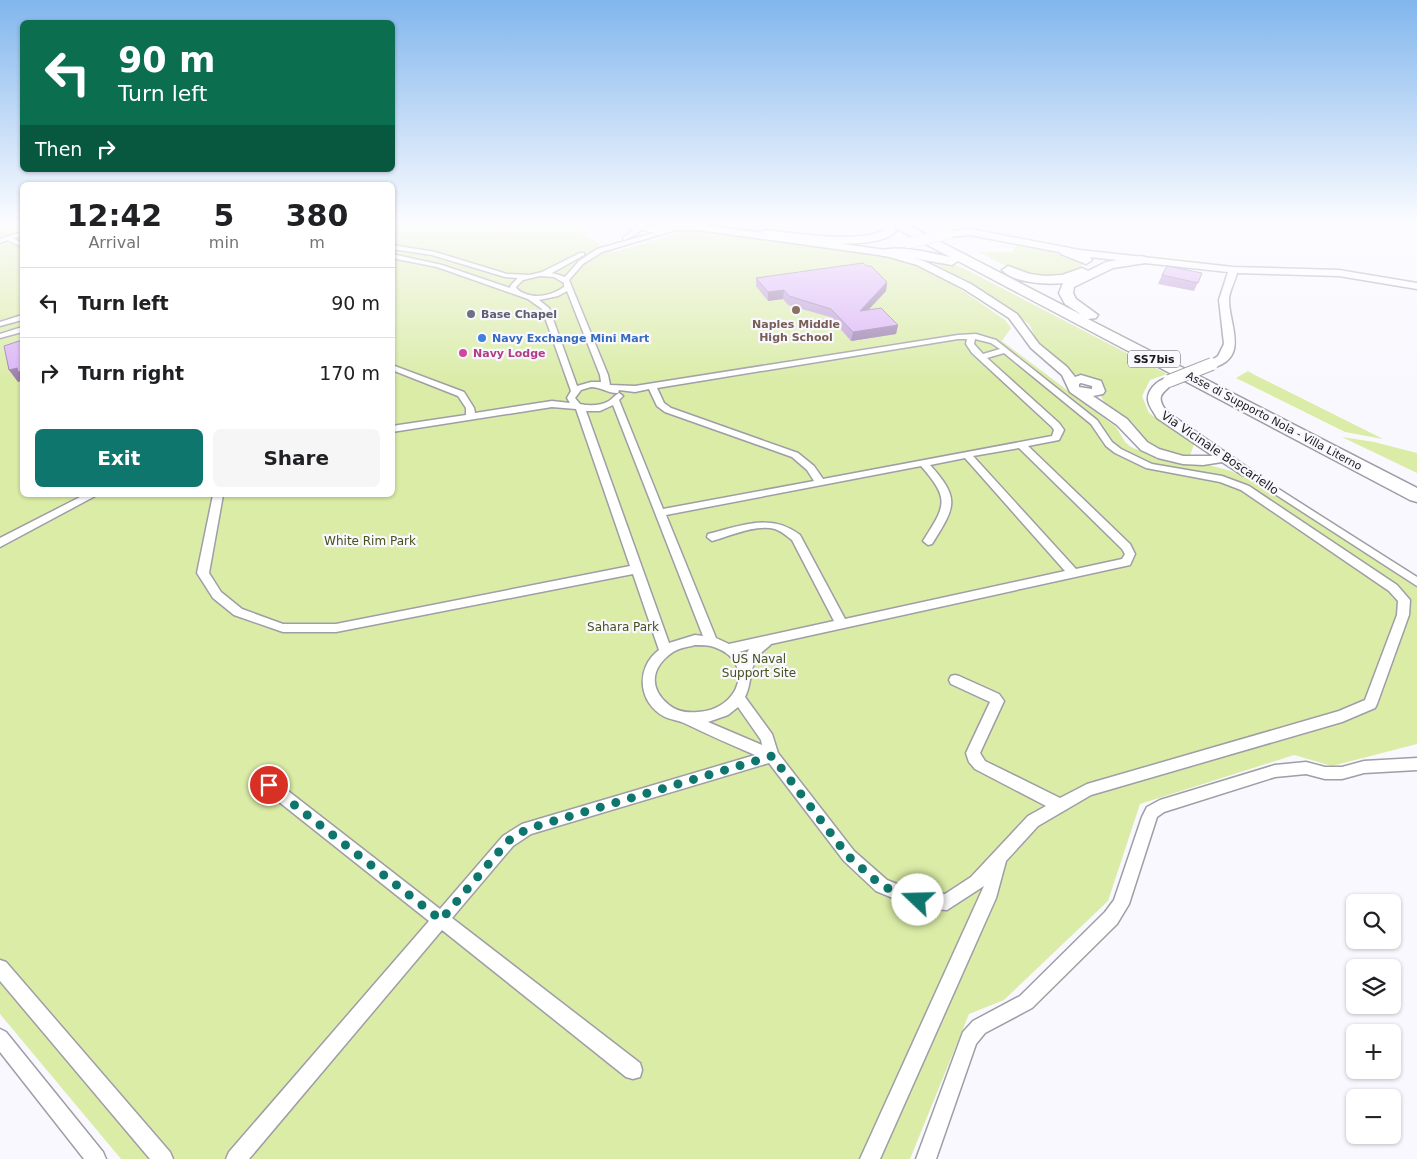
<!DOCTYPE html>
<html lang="en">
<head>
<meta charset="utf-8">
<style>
	:root { --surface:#fff; --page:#f6f6f6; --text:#202124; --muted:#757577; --line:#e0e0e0; --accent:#0f766e }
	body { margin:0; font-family:"DejaVu Sans",sans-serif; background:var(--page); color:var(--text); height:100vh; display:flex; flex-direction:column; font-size:19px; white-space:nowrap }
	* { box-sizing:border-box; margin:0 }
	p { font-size:16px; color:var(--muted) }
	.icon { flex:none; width:28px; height:28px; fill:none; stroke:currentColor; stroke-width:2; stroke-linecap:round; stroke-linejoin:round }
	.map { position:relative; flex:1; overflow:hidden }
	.panel { position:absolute; left:20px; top:182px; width:375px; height:315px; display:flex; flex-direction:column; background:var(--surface); border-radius:8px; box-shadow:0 1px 4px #0004 }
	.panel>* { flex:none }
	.top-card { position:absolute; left:20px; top:20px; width:375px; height:152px; border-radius:8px; box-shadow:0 1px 4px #0004; background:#0b6e4f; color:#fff; overflow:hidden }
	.controls { position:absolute; left:1346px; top:894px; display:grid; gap:10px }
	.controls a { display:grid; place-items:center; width:55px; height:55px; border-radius:8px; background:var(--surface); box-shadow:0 1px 4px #0004; font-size:25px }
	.pin { position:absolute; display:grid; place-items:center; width:42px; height:42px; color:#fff; margin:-21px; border:2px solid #fff; border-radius:50%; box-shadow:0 1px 5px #0007 }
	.me { position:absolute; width:55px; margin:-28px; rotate:291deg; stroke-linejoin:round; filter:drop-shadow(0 0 4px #0008) }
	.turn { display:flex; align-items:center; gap:18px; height:105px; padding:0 15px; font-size:22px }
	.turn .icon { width:65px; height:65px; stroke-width:2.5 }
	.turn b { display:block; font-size:35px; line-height:42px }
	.then { display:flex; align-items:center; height:48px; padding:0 15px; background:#0003; gap:10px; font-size:19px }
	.eta { display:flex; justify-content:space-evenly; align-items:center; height:85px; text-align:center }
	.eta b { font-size:30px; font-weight:700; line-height:35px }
	.cta { display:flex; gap:10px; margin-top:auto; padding:10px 15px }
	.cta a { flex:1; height:58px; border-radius:8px; background:var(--accent); color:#fff; font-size:20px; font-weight:700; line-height:58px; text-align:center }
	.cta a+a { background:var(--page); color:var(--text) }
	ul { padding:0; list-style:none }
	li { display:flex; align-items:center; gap:15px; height:70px; padding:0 15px; border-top:1px solid var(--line) }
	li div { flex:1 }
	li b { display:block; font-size:19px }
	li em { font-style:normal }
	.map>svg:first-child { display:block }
	.green { fill:#daeca6 }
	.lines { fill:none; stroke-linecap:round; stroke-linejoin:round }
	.street-casing { stroke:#9f9da6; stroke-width:3 }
	.secondary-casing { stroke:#9f9da6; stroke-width:3 }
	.highway-casing { stroke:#9f9da6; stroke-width:3 }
	.street { fill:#fff; fill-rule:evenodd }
	.secondary { fill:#fff; fill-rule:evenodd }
	.highway { fill:#fff; fill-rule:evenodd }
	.secondary-bridge-far1-casing { stroke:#9f9da6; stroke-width:11; stroke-linecap:butt }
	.secondary-bridge-casing { stroke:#9f9da6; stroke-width:14; stroke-linecap:butt }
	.secondary-bridge-far1 { stroke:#fff; stroke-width:10 }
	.secondary-bridge { stroke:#fff; stroke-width:12 }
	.wall { fill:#bb9ad3 }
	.shaded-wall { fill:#997dac }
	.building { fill:#dab3f5; stroke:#997dac }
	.route { stroke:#0f766e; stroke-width:9; stroke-dasharray:0 16.2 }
	.education-dot { fill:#8d6e63; stroke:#f9f8fe; stroke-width:2 }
	.worship-dot { fill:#6b7280; stroke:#f9f8fe; stroke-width:2 }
	.shop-dot { fill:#3f7fe0; stroke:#f9f8fe; stroke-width:2 }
	.hotel-dot { fill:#d1479c; stroke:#f9f8fe; stroke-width:2 }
	.labels { text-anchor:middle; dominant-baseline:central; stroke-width:4.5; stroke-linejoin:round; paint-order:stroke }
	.far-worship-label { font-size:11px; font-weight:bold; fill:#5b616d; stroke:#f9f8fe; text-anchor:start }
	.far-education-label { font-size:11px; font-weight:bold; fill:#785e54; stroke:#f9f8fe }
	.far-shop-label { font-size:11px; font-weight:bold; fill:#366cbe; stroke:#f9f8fe; text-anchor:start }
	.far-hotel-label { font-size:11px; font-weight:bold; fill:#b23c85; stroke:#f9f8fe; text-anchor:start }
	.shield { fill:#f9f8fe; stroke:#5d5d60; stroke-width:1 }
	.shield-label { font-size:11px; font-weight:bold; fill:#1a1a1d }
	.far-street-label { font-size:11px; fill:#1a1a1d; stroke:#f9f8fe }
	.street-label { font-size:12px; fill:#1a1a1d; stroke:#f9f8fe }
	.park-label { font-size:12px; fill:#46511c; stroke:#f9f8fe }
</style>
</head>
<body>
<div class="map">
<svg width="1417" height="1159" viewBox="0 0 1417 1159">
	<rect width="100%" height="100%" fill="#f9f8fe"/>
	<path class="green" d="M 0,221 L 22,221 L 22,495 L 392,495 L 393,221 L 608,221 L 616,224 L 615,226 L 611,225 L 581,234 L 615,252 L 695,228 L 903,257 L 956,286 L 1005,320 L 1011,328 L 1002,341 L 1116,427 L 1125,442 L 1131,447 L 1158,458 L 1169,461 L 1205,464 L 1231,471 L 1264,486 L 1417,588 L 1417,744 L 1332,766 L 1294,755 L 1140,804 L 1108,901 L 1004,1000 L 969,1014 L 910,1159 L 121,1159 L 0,1014 Z
		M 968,233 L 1055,251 L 1053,253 L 1077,259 L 1082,263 L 1081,269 C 1036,286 1019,272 979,252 L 1012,252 L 1017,244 L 971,236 L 950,239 L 945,237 Z
		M 916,257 L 950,263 L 965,269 L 1167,374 L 1150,380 L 1142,396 L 1149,413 L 1194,444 L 1190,456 L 1168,453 L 1157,449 L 1147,442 L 1133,423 L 1105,403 L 1101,397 L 1104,389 L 1096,380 L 1073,374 L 1047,353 L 1038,343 L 1029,324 L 970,282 Z
		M 1248,371 L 1253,374 L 1383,439 L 1345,432 L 1236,378 Z
		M 1342,437 L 1374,442 L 1417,453 L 1417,473 Z"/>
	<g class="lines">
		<g class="street-casing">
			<path id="street" d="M 613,221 L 623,221 L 641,228 L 639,232 L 625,240 L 623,239 L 623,237 L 633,231 L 631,228 Z
				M 681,225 L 684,227 L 683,228 L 602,252 L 583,264 L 569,280 L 608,375 L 610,385 L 635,386 L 958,335 L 976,334 L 996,340 L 1097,420 L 1112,442 L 1121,449 L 1152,464 L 1222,476 L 1249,486 L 1397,585 L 1410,600 L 1409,615 L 1377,704 L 1375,708 L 1342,722 L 1091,795 L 1038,826 L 1006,861 L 996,898 L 880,1159 L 860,1159 L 984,886 L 947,910 L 917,908 L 876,891 L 844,861 L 769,763 L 531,834 L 513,846 L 452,918 L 640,1063 L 642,1070 L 640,1077 L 633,1079 L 626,1077 L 442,930 L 249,1159 L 226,1159 L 229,1152 L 429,921 L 264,790 L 262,785 L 264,780 L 269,779 L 274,780 L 440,909 L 503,836 L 522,824 L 755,755 C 731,745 707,734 684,723 C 678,720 671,720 665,717 C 638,703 635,668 659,650 L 633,574 L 336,632 L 283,632 L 234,615 L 213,598 L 197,573 L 213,495 L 223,495 L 209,573 L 221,592 L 242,609 L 283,624 L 336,624 L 630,566 L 576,409 L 552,407 L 392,432 L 392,426 L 466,415 L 466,408 L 458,396 L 392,370 L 392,365 L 464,392 L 474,408 L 475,413 L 552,401 L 570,403 L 567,398 L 571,391 L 542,309 L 528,299 L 437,267 L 392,258 L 392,254 L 442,265 L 510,288 L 511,285 L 518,278 L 505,277 L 432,255 L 392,249 L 392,245 L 435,252 L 507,274 L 530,275 L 542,272 L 580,253 L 584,253 L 584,255 L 552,273 L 565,277 L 579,261 L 597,249 ZM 540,276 L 554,277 L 564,283 L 564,287 C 550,297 530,300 517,289 L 516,287 L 523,280 ZM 567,291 L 600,375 L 601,382 L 591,382 L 577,386 L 549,308 L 539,300 L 558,296 ZM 958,339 L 967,339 L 966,344 L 972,353 L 1052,427 L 1054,430 L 1052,436 L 823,479 L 814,466 L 798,453 L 671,408 L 664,403 L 657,388 ZM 975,339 L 991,343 L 1000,349 L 983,354 L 974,344 ZM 1004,353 L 1091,424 L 1106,446 L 1115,453 L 1146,468 L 1220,482 L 1241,490 L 1389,591 L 1398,601 L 1397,615 L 1365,700 L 1339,711 L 1087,784 L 1060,798 L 985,761 L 980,753 L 1004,701 L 999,694 L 959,676 L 955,675 L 951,676 L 949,680 L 951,684 L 990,702 L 966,753 L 969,762 L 975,769 L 1046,806 L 1028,816 L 971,877 L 945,894 L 917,892 L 887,880 L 854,851 L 778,753 L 772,734 L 745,697 C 752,684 749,667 759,655 C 762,651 768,648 771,644 L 1130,565 L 1135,554 L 1130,544 L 1028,446 L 1059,440 L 1064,430 L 1059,423 L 987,358 ZM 591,387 C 601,387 610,394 618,393 L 619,390 L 635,392 L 649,389 L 657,406 L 665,412 L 792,457 L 807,470 L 814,481 L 663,509 L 619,400 L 623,396 L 619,393 C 615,395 613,398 609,401 C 600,406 590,406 580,404 L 575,398 L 581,390 ZM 613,405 L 703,636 L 695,635 L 669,643 L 586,411 L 600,411 ZM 1019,448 L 1122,549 L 1125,554 L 1122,559 L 1076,569 L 973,456 ZM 965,458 L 1065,571 L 845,619 L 800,535 C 771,512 740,526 708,534 L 707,537 L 712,541 C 730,536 756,524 775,529 C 781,531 787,536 792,540 L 834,621 L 729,644 L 716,638 L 666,515 L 921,466 C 951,500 945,506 923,541 L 928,545 L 932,544 C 955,507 961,499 930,465 ZM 695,645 C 701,645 708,645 714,647 C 756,661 740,710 698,712 C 687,713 678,712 669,705 C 648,688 651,667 673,652 C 679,648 688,647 695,645 ZM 749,649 L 744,659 L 739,652 ZM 738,707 L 761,740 L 762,745 L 708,722 L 728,715 Z
				M 22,232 L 22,236 L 13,238 L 22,243 L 22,247 L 7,240 L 0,243 L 0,239 Z
				M 19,316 L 22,316 L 22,320 L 0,326 L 0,322 Z
				M 19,328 L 22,328 L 22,332 L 0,338 L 0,334 Z
				M 1247,469 L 1417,577 L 1417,586 L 1244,474 L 1242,472 L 1244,470 Z
				M 84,495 L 97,495 L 0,547 L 0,538 Z
				M 1417,758 L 1417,770 L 1364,773 L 1342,779 L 1325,779 L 1306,774 L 1275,777 L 1164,812 L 1157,817 L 1129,904 L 1117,924 L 1032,1008 L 985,1033 L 976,1044 L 936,1159 L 916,1159 L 963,1032 L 973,1021 L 1020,996 L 1105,912 L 1114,900 L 1142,817 L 1147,807 L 1160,800 L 1275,765 L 1306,762 L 1325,767 L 1342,767 L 1364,761 Z
				M 0,960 L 6,962 L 170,1152 L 173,1159 L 150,1159 L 0,981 Z
				M 0,1029 L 6,1032 L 103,1152 L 106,1159 L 84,1159 L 0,1052 Z"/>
		</g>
		<g class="secondary-casing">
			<path id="secondary" d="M 638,221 L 648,221 L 645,225 L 655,227 L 662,225 L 659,221 L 669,221 L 670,224 L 698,224 L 886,250 L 924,261 L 971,284 L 1017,314 L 1039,344 L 1067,367 L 1075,377 L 1081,375 L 1101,381 L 1105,391 L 1103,394 L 1093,396 L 1127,419 L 1147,442 L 1159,449 L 1183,456 L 1213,456 L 1157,418 C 1154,412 1149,407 1148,400 C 1147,388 1162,376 1173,378 L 1175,381 C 1165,393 1153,394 1167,412 L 1254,472 L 1252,475 L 1242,475 L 1222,462 L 1203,465 L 1183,464 L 1158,458 L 1141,450 L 1117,425 L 1070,392 L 1062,375 L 1031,348 L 1009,318 L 964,289 L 917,265 L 886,256 L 698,230 L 666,230 L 655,233 L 638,229 L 636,224 ZM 1081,383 L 1092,386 L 1092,389 L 1079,387 L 1079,384 Z
				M 970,229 L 1080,250 L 1233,267 L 1339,270 L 1417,283 L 1417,289 L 1339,276 L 1237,273 C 1235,282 1229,291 1229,300 C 1229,325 1250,358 1212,368 L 1206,364 L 1218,356 L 1224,344 L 1219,300 L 1228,272 L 1080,256 L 970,235 L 949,237 L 945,234 L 949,231 Z"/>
		</g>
		<g class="highway-casing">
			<path id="highway" d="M 880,221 L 900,221 L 1082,315 L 1065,304 L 1059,293 L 1063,283 C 1047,285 1013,283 1002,270 L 1008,266 L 1030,274 L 1045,276 L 1062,275 L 1082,268 L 1088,271 L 1106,262 L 1141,256 L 1145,257 L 1147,260 L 1145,263 L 1113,268 L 1074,287 L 1073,293 L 1076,299 L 1098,315 L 1096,318 L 1088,319 L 1417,488 L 1417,502 L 1410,500 L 958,261 L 952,265 L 907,257 L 882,256 L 880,253 L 882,250 C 903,245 929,253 950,257 L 894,227 L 896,231 C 877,253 792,240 764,238 L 758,234 L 764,230 C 793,233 860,244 884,230 Z
				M 1065,247 L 1090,257 L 1092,260 L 1086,264 L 1061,254 L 1059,251 Z"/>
		</g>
		<use href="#street" class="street"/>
		<use href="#secondary" class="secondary"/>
		<use href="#highway" class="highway"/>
		<g class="secondary-bridge-far1-casing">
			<path id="secondary-bridge-far1" d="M 909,243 L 949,234"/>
		</g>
		<g class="secondary-bridge-casing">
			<path id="secondary-bridge" d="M 1169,381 L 1212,364"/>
		</g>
		<use href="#secondary-bridge-far1" class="secondary-bridge-far1"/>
		<use href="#secondary-bridge" class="secondary-bridge"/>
	</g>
	<path class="wall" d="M 867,266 L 887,282 L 886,291 L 868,310 L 898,325 L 896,334 L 851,341 L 830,317 L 788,305 L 783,299 L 768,301 L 756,286 L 756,278 Z
		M 1202,273 L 1194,291 L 1158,284 L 1162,275 Z"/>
	<path class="shaded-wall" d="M 887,282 L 886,291 L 859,320 L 860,311 Z
		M 784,290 L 783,299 L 768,301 L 768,292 Z
		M 898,325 L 896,334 L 851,341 L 853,332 Z
		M 17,368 L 22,371 L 22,381 L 18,382 L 9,370 Z"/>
	<path class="building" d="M 863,263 L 867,266 L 871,266 L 887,282 L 860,311 L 881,308 L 898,325 L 853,332 L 831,309 L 789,296 L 784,290 L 768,292 L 756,278 Z
		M 1167,266 L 1202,273 L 1198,283 L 1162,275 Z
		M 22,340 L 22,371 L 18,372 L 17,368 L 9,370 L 4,346 Z"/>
	<linearGradient id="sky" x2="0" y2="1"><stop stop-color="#81b6ed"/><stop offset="0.58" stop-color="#fcfcff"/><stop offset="1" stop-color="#fcfcff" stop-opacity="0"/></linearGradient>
	<rect width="1417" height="384" fill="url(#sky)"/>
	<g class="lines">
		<path class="route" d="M 269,785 L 441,920 L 508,841 L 527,829 L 772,756 L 848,856 L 882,886 L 918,900"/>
	</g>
	<circle class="education-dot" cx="796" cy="310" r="5"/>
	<circle class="worship-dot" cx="471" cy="314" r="5"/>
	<circle class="shop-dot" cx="482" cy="338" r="5"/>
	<circle class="hotel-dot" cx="463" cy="353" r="5"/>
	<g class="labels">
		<g class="far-worship-label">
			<text x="481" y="314">Base Chapel</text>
		</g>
		<g class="far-education-label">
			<text x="796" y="324">Naples Middle<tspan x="796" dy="13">High School</tspan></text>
		</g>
		<g class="far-shop-label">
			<text x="492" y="338">Navy Exchange Mini Mart</text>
		</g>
		<g class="far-hotel-label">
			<text x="473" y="353">Navy Lodge</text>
		</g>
		<rect class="shield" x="1128" y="350.5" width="52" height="17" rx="4"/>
		<g class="shield-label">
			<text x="1154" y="359">SS7bis</text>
		</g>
		<g class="far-street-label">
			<text transform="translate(1274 421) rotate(28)">Asse di Supporto Nola - Villa Literno</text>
		</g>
		<g class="street-label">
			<text transform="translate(1220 453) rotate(34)">Via Vicinale Boscariello</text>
		</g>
		<g class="park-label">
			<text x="370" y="541">White Rim Park</text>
			<text x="623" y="627">Sahara Park</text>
			<text x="759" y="659">US Naval<tspan x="759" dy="14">Support Site</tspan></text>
		</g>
	</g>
</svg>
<div class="controls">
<a><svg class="icon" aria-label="search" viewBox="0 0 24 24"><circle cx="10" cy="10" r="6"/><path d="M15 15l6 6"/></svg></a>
<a><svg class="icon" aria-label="layers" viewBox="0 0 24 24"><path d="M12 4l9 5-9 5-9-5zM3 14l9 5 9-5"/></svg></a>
<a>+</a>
<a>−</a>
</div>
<div class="pin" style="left:269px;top:785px;background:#d93025"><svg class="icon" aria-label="arrive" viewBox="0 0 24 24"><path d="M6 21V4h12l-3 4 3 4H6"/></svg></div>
<svg class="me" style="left:918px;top:900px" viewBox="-20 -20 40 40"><circle r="19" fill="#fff"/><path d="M0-13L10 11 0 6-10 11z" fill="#0f766e"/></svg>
<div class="top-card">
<div class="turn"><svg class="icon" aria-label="left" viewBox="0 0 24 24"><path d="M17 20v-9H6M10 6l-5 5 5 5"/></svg><div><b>90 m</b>Turn left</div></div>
<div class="then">Then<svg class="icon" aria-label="right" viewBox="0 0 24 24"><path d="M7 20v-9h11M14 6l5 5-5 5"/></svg></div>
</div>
<section class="panel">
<div class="eta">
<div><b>12:42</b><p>Arrival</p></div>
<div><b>5</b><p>min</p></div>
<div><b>380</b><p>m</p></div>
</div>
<ul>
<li><svg class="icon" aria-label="left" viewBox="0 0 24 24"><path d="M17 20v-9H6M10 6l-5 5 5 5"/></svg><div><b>Turn left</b></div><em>90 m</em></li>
<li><svg class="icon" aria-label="right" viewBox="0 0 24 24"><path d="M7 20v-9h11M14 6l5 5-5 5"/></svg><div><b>Turn right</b></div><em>170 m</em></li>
</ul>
<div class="cta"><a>Exit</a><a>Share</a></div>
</section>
</div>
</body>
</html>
